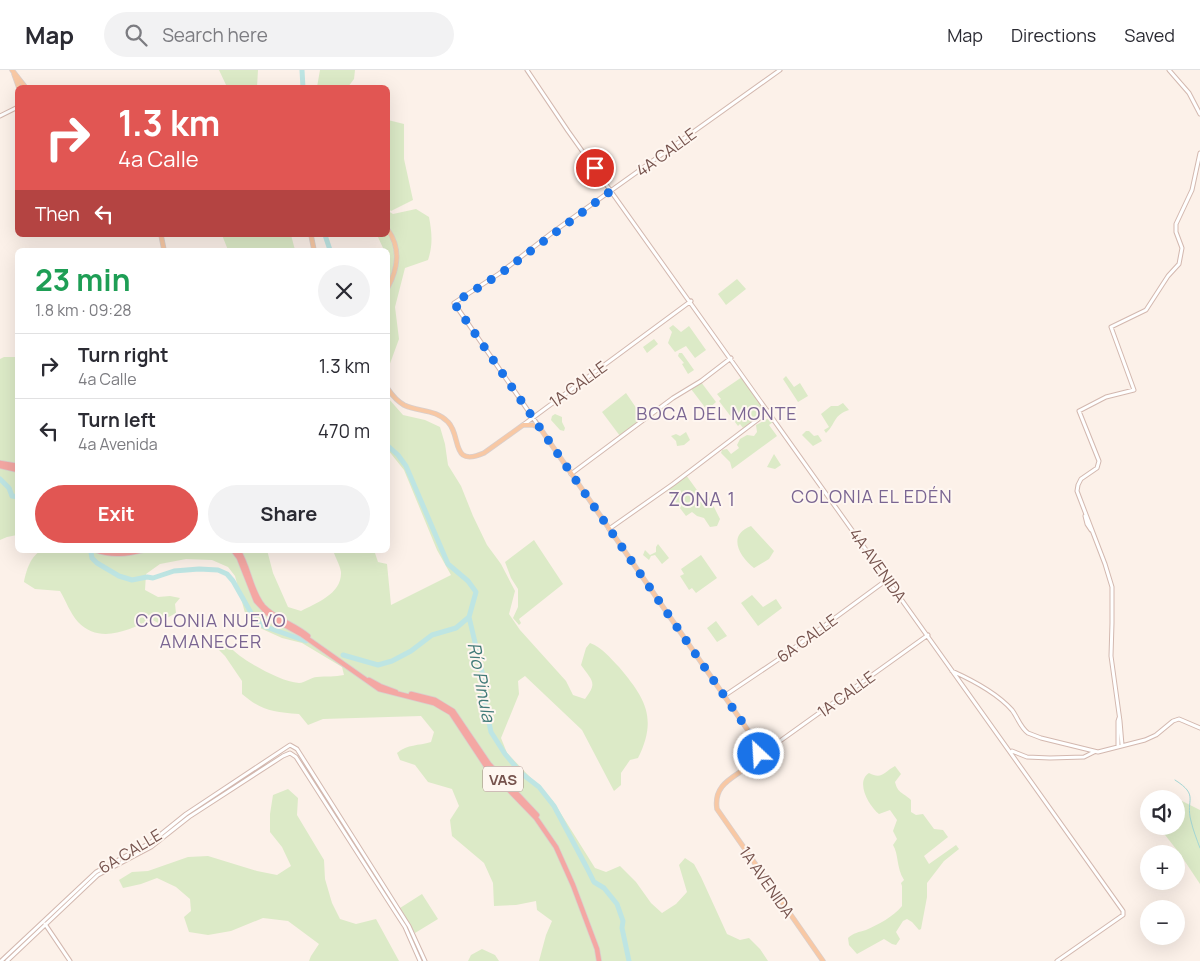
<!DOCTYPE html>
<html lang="en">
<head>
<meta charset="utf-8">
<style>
	:root { --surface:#fff; --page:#f2f2f3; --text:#2b2b33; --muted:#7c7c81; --line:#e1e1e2; --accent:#e15653 }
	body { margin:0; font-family:Manrope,sans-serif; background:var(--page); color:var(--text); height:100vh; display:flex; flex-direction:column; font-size:19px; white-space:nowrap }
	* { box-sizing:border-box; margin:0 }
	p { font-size:16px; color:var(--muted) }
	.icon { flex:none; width:28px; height:28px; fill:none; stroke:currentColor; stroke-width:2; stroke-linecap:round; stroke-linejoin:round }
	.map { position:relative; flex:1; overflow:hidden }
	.sheet { position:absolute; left:15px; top:178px; width:375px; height:305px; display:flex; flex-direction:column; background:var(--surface); border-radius:8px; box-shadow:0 5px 20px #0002 }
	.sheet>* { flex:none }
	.banner { position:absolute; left:15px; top:15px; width:375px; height:152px; border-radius:8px; box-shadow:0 5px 20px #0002; background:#e15653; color:#fff; overflow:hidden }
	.controls { position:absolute; left:1140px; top:720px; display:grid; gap:10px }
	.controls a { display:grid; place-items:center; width:45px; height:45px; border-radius:50%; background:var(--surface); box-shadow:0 5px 20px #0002; font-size:25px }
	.pin { position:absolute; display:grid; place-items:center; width:42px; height:42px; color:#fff; margin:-21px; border:2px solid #fff; border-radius:50%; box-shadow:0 1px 5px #0007 }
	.me { position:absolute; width:55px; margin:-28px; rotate:335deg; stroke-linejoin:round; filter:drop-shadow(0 0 4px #0008) }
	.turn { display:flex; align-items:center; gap:18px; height:105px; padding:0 20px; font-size:22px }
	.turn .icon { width:65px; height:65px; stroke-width:2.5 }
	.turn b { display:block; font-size:35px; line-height:42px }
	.then { display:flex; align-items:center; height:48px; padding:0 20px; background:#0003; gap:10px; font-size:19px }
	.round { display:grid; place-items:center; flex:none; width:52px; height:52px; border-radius:26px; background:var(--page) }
	.head { display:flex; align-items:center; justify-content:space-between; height:85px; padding:0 20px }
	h1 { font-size:30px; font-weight:700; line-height:38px; color:#1e9e55 }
	.cta { display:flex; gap:10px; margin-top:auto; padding:10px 20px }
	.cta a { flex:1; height:58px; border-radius:30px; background:var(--accent); color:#fff; font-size:20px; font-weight:700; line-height:58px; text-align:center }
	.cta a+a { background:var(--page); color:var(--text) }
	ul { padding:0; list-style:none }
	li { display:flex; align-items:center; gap:15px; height:65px; padding:0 20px; border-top:1px solid var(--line) }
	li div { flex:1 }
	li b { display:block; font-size:19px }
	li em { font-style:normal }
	header { display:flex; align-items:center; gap:30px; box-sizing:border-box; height:70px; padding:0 25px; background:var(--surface); border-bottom:1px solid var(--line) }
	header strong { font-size:24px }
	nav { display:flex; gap:28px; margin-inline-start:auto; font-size:18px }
	.search { width:350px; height:45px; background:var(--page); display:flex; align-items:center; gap:12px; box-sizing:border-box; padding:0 18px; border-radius:28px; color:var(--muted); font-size:19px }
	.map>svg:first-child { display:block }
	.green { fill:#dceac7 }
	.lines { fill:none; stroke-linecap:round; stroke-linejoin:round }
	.stream { stroke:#a4d7d5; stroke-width:1 }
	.river { stroke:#bee5e3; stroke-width:5 }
	.secondary-casing { stroke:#d3b8af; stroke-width:5 }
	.primary-casing { stroke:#d9cfcd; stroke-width:5.5 }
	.highway-casing { stroke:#d9cfcd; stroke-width:6 }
	.secondary { stroke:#fff; stroke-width:3 }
	.primary { stroke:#f8c8a4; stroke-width:4 }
	.highway { stroke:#f4a7a3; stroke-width:4.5 }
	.route { stroke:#1a73e8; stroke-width:9; stroke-dasharray:0 16.2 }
	.labels { text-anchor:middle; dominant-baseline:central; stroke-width:4; stroke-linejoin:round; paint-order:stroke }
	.shield { fill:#fef6f0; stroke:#9f847e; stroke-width:1 }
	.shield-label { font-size:15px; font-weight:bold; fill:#76534d }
	.street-label { font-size:16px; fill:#76534d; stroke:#fef6f0 }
	.neighbourhood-label { font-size:18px; letter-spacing:1px; fill:#7a6592; stroke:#fef6f0 }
	.water-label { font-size:18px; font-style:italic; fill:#417a78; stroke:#fef6f0 }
	.quarter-label { font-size:19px; letter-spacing:1px; fill:#7a6592; stroke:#fef6f0 }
</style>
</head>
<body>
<header>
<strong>Map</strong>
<div class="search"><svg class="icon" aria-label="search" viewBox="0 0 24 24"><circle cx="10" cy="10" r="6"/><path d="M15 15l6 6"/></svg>Search here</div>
<nav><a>Map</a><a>Directions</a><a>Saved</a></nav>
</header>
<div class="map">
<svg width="1200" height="891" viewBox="0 0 1200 891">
	<rect width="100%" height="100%" fill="#fcf1e9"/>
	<path class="green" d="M 219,0 L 258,0 L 257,17 L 227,17 Z
		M 320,0 L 355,0 L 354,9 L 348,17 L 317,17 Z
		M 388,50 L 404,54 L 404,89 L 413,130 L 391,141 L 388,138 Z
		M 416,139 L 429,147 C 432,163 433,175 428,190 L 405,198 L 395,237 L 399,269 L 388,299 L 388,180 L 384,180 L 377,165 L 388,165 L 388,141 L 393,144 Z
		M 222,165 L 291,165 L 295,180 L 228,180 Z
		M 737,209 L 746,219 L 726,235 L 718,224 Z
		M 673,255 L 681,262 L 689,256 L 706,280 L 695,288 L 686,276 L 675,282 L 668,273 L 672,262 L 669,258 Z
		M 654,269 L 658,274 L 647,283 L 643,277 Z
		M 679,283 L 682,283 L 694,300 L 688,304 L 682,294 L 684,293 L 678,286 Z
		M 4,287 L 17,287 L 17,465 L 7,467 L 0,470 L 0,289 Z
		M 786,306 L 794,317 L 800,313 L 808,326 L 798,332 L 783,309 Z
		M 742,307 L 767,340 L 743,358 L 740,354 L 738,356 L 719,331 L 721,329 L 717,324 Z
		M 701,312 L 716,332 L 707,340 L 691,319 Z
		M 626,323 L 639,342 L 636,344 L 641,351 L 620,366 L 602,342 Z
		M 388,328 L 403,345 L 425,350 L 440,357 L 445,374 L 448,395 L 461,416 L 473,446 L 487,475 L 501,494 L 515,521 L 509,544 L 520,560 L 566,611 L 573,625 L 585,629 C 598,612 592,611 581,595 L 586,578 L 590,573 C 603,578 609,587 619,597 C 645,628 658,648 638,688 L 630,690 L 621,703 L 621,715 L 614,721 L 582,660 L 525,606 L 518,611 L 519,624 L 501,668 L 507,683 L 553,731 L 595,798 L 606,802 L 620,796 L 636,812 L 651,833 L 662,843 L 676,834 L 687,822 L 679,795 L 685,788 L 694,794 L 701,807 L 727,864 L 740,870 L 749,868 L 760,879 L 768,891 L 539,891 L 546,865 L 552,851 L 537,840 L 536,831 L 516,835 L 494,836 L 493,813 L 484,793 L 452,766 L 450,750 L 459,736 L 452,719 L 428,712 L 415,695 L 400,690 L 397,683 C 408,674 418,676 431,672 L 434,662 L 421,646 L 323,649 L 308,655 L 299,644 C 273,642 262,641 242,624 L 242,611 L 225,586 L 215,576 L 218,569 C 228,574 234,582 243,588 C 256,597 283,612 299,613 C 305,613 311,607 317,607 C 326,606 335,607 344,605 L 342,597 L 302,573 L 282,568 L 260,558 L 245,543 L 235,506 L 228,497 L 212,490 L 186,489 L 160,494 L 146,504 L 145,520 L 158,527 L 170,526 L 180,528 L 175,534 L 176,543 L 158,553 L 151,549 C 128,561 99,574 78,552 C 70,543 66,531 60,521 L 35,519 L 24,512 C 26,501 31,484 43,480 L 267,480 L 273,503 L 288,537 L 301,541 C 316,533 342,524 341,502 C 340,495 335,487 333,480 L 374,480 L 378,492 L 387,494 L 391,535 L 451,505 L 437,480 L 404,400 L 388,380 Z
		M 843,333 L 849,340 C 833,345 836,354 826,363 L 824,360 L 829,357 L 821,344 L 831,336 L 838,336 Z
		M 555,344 L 562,347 L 562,352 L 565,358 L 564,361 L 560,360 L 551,350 L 552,346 Z
		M 769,348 L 773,352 L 769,355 L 777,366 L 732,399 L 730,392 L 721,383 L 722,380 L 727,379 L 731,384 L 739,378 L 737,375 L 740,369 L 747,365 L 754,366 L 757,362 L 756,355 Z
		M 806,361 L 809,361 L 814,366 L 818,365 L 822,371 L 813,376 L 802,365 Z
		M 686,362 L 690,370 L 684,375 L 677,376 L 676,371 L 671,366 L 676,364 L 680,366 Z
		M 774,384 L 781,395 L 775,399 L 767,397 Z
		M 686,405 L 702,427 L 707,423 L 720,449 L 717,456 L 710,457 L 704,448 L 697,446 L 692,442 L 686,446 L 667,421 Z
		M 751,456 L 774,481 L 769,489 L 754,498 C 739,486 727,465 751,456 Z
		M 534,470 L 563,514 L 519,549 L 521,553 L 519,555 L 513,548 L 518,537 L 518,519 L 511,508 L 505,492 Z
		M 658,474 L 669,488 L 662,494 L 655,485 L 651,486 L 649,490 L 643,485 L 645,480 L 650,485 L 656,482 L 656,477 Z
		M 701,485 L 717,508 L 696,523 L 692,518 L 689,520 L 680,506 L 684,504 L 681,499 Z
		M 752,525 L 763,537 L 776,529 L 782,538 L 758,556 L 741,533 Z
		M 716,551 L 727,566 L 717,572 L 707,558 Z
		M 895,696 L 901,704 L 895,712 C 898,724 903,722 911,730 L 911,742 L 916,745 L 923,744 L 934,759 L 943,760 L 948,767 L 924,786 L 929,794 L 956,775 L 959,779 L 944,791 L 927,813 L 927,827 L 921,859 L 919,860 L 912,852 L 907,849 L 903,851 L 896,862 L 900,869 L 896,875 L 892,874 L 884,869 L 857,884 L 849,875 L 848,868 C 853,863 859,862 866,860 C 879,854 893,847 902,836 L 902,816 L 901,813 L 904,810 C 896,797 899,785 893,775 L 897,769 L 893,761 L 897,750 L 890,740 L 879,744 C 869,736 855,712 869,703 C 882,710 884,702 895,696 Z
		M 288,719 L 298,728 L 297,745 L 324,790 L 325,809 L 332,833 L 340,849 L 356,854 L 376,849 L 399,891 L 309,891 L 311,886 L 319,874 L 288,851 L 263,848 L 231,861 L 208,865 L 189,862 L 184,847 L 191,841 L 190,829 L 176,817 L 157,808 L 141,814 L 123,818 L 119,810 L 132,802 L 148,801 L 188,787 L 208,786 L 257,801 L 277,805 L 291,796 L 282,777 L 270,762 L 270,744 L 273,725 Z
		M 1182,731 L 1200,740 L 1200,814 L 1180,784 L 1158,756 L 1176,756 L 1176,732 Z
		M 422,824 L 438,849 L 415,863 L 400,838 Z
		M 482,879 L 495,885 L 499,891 L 468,891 L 471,885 Z"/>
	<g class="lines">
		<path class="stream" d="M 1175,710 C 1200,726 1185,729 1191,751 C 1193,760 1197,770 1200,778"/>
		<path class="river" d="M 302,0 L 303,18
			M 325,165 L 330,180
			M 388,376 L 398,385 L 406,396 L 448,494 L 468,511 L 476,522 L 469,547 L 483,606 L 485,634 L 491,662 L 505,684 L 521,703 L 539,717 L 554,736 L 587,798 L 594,812 L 604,818 L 617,834 L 623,851 L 622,858 L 629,891
			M 0,409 L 9,418 L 12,426 L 18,427
			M 91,482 L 92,488 L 97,493 L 119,506 L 132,510 L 147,507 L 153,508 L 174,501 L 199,499 L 218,500 L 227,504 L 233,511 L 254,548 L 259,553 L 266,557 L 306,571
			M 343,585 L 378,595 L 392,591 L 411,581 L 432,565 L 456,558 L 469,547"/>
		<g class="secondary-casing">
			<path id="secondary" d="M 527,0 L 568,61 L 1123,841 L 1123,845 L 1057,891
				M 1169,0 L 1189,23 L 1200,44
				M 0,46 L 18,37
				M 523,355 L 691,231
				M 540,358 L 454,233 L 500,203 L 553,162 L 780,0
				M 571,404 L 673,328 L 701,311 L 731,288
				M 1085,446 L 1087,454 L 1091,460
				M 609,459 L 673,414 L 769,341
				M 952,601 C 972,610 997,623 1012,640 C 1018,648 1020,657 1028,663 L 1041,668 L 1098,682 L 1145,670 L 1156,665 L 1173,651 L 1179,649 L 1200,658
				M 724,626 L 779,589 L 888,509
				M 1122,675 L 1120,651 L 1111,586 L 1112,553 L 1112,517 L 1105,494 L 1077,421 L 1078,415 L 1081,409 L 1097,398 L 1099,391 L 1079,341 L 1106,327 L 1134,320 L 1111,257 L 1146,240 L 1168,206 L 1179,194 L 1182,178 L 1176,162 L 1176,154 L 1192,120 L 1200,83
				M 1118,676 L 1118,651 L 1119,648
				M 1012,681 L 1027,687 L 1050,688 L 1084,687 L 1094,682
				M 759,684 L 764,683 L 773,676 L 928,565
				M 45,854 L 70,891
				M 1,891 L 96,802 L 150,773 L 186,744 L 290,675 L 297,679 L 409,856 L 425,891
				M 7,891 L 98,805 L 151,777 L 189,747 L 283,686 L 290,683 L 296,687 L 394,840 L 405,857 L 420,891"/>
		</g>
		<g class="primary-casing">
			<path id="primary" d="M 12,0 L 26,18
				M 14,4 L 19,18
				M 388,160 C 401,178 398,199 388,217
				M 161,165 L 164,180
				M 311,165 L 314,180
				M 388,319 C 392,325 397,331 404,335 C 418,342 436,339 448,352 C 462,366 450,398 484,383 L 523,355 L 533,355 L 540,358 L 758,675 L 759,684 C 747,706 712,707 717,739 L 823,891"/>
		</g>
		<g class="highway-casing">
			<path id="highway" d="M 0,393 L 18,396
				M 0,396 L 18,400
				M 95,480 C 112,486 127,484 143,480
				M 107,480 L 115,481 L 128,480
				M 233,480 L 239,488 L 256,531 L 272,548 L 301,564 L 379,619 L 434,633 L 451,643 L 486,696 L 536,748 L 556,777 L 573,815 L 597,879 L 599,891
				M 238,480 C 249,497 250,520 263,536 C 276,550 294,554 308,566
				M 369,610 L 380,616 L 396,622
				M 411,624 L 435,630 L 453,641 L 489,694 L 537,745"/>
		</g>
		<use href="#secondary" class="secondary"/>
		<use href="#primary" class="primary"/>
		<use href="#highway" class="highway"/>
	</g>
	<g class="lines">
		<path class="route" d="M 595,98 L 612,120 L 500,204 L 454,233 L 756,672 L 759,684"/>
	</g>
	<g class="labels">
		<rect class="shield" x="483" y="696.5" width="40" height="25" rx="4"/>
		<g class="shield-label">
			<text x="503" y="709">VAS</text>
		</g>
		<g class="street-label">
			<text transform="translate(666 82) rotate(-36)">4A CALLE</text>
			<text transform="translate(578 314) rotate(-36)">1A CALLE</text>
			<text transform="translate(878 495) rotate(55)">4A AVENIDA</text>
			<text transform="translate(807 568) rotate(-36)">6A CALLE</text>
			<text transform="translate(846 624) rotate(-36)">1A CALLE</text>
			<text transform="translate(130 781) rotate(-31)">6A CALLE</text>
			<text transform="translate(767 812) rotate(55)">1A AVENIDA</text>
		</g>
		<g class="neighbourhood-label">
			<text x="717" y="343">BOCA DEL MONTE</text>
			<text x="872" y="426">COLONIA EL EDÉN</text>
			<text x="211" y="550">COLONIA NUEVO<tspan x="211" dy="21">AMANECER</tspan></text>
		</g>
		<g class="water-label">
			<text transform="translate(482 612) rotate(79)">Río Pinula</text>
		</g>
		<g class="quarter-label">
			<text x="702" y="429">ZONA 1</text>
		</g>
	</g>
</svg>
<div class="controls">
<a><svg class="icon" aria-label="sound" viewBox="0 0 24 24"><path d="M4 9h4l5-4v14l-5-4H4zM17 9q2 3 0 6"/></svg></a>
<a>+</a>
<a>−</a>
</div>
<div class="pin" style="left:595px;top:98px;background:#d93025"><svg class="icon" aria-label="arrive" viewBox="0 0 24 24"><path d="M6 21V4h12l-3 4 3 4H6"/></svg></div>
<svg class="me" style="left:759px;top:684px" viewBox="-20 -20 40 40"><circle r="17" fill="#1a73e8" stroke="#fff" stroke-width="3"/><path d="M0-11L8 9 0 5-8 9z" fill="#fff"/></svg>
<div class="banner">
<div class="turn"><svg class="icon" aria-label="right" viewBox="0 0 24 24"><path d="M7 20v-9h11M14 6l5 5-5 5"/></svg><div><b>1.3 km</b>4a Calle</div></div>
<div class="then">Then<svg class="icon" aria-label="left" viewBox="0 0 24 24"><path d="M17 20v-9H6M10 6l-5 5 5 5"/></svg></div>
</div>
<section class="sheet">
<div class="head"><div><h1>23 min</h1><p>1.8 km · 09:28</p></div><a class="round"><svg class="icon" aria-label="close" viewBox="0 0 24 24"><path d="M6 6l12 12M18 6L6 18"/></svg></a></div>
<ul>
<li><svg class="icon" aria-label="right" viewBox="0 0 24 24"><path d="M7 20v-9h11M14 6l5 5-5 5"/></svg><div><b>Turn right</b><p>4a Calle</p></div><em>1.3 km</em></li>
<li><svg class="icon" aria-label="left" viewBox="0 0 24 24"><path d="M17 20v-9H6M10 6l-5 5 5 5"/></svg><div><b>Turn left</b><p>4a Avenida</p></div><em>470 m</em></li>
</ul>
<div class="cta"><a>Exit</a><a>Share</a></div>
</section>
</div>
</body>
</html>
